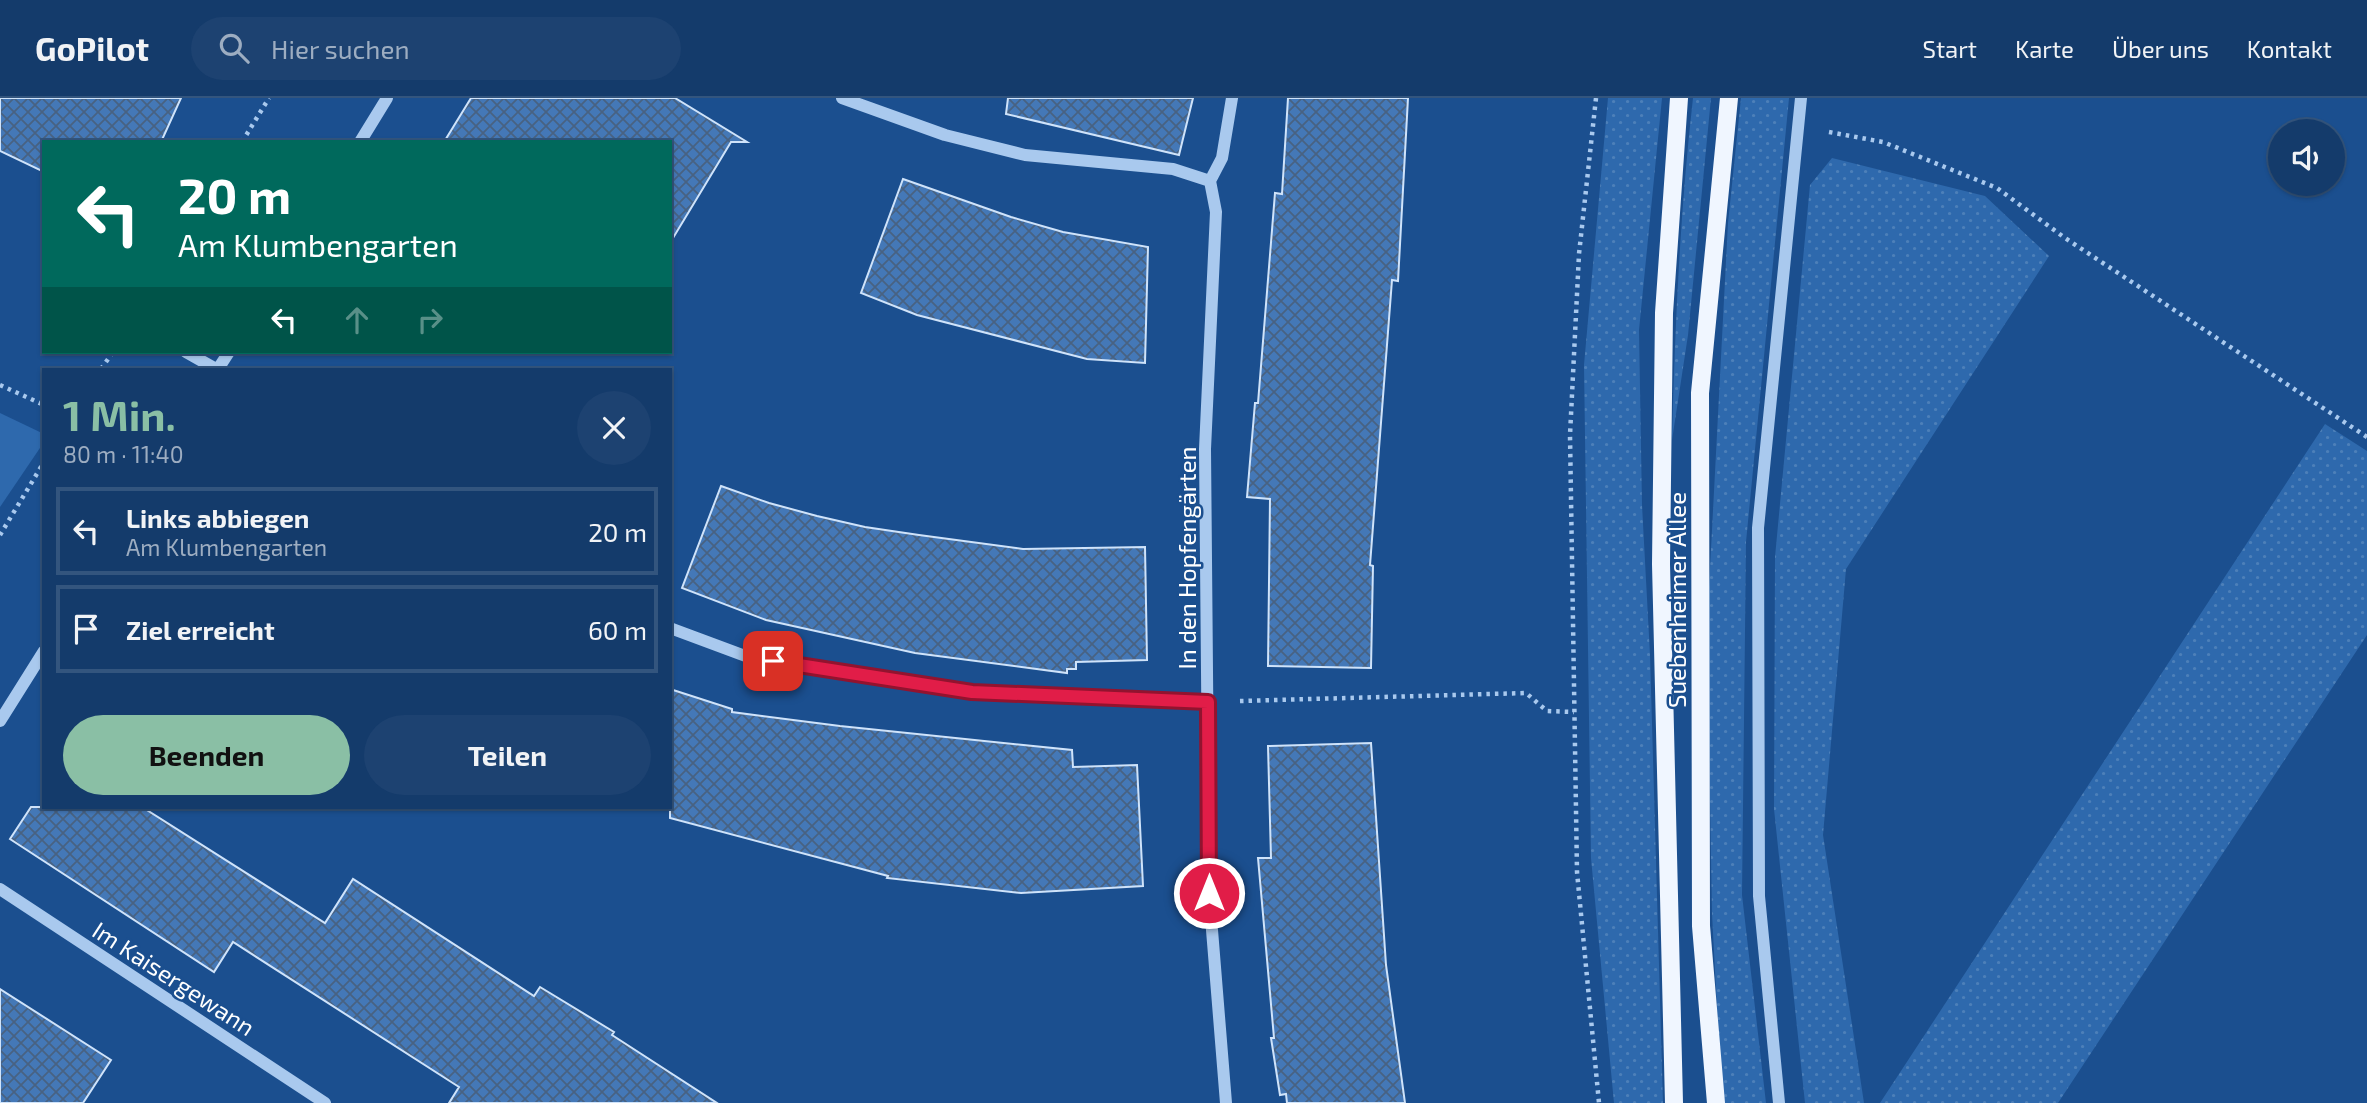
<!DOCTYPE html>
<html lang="de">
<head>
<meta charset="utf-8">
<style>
	:root { --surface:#143b6b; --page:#1d4271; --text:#f1f3f6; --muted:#9dadc1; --line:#33557e; --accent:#8abfa5 }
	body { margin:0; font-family:"Exo 2",sans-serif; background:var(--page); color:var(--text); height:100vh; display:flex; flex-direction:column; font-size:26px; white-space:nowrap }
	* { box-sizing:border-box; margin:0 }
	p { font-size:23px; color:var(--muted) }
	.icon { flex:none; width:38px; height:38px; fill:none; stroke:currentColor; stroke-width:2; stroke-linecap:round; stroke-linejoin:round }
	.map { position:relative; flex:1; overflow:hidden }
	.drawer { position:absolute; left:42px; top:270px; width:630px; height:441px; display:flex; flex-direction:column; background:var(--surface); border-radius:0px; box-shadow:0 2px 5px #0004,0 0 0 2px var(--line) }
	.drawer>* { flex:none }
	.guide { position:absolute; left:42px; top:42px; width:630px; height:214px; border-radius:0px; box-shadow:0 2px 5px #0004,0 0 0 2px var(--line); background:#00695c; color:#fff; overflow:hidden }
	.buttons { position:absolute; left:2268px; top:21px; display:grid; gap:14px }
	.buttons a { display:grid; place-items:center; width:77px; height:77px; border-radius:50%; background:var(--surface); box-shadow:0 2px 5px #0004,0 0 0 2px var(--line); font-size:35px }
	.pin { position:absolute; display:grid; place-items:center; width:60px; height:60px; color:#fff; margin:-30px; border-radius:14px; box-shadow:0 4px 10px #0006 }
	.me { position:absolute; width:77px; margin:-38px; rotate:0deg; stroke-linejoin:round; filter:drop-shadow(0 0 5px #0008) }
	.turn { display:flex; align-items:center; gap:24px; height:147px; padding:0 21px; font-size:32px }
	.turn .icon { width:91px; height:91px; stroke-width:2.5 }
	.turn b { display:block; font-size:49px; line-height:60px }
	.lanes { display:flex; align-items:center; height:66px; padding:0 21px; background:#0003; justify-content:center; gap:35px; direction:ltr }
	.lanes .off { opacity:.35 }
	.round { display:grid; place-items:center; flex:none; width:74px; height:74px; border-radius:37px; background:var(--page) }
	.head { display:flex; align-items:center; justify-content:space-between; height:119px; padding:0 21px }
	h1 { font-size:42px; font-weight:700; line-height:52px; color:var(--accent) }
	.button { display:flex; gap:14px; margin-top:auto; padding:14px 21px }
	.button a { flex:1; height:80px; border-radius:42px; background:var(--accent); color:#111; font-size:28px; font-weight:700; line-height:80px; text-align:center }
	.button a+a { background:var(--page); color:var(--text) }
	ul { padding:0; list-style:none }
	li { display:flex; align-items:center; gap:21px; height:88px; margin:0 14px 10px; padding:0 7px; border:4px solid var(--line); border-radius:0px }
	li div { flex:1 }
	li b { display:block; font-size:26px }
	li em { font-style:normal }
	header { display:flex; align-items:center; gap:42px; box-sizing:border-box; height:98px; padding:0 35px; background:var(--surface); border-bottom:2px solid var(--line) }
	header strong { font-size:33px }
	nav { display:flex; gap:38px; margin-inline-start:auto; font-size:24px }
	.search { width:490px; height:63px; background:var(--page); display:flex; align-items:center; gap:18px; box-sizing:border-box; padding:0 24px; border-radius:38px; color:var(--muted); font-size:26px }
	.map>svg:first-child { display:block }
	.grass { fill:url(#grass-dots) }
	.green { fill:#2e69ad }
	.building { fill:url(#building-cross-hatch); stroke:#cfe3fa; stroke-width:2 }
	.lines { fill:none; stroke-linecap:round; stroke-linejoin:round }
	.path { stroke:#a9c9ee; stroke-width:4.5; stroke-dasharray:3.5 5; stroke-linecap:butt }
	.minor { stroke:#a9c9ee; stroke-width:12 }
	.major { stroke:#f0f6ff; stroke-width:18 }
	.route-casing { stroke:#92132f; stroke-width:18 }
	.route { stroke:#e11d48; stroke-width:12 }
	.labels { text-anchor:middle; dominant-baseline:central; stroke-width:5; stroke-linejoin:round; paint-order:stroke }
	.street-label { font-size:24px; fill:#fff; stroke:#1b4f8f }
</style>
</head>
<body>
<header>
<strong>GoPilot</strong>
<div class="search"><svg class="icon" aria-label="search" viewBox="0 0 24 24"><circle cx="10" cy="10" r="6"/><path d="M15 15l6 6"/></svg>Hier suchen</div>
<nav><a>Start</a><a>Karte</a><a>Über uns</a><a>Kontakt</a></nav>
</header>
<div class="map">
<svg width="2367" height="1005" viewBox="0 0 2367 1005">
	<defs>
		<pattern id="grass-dots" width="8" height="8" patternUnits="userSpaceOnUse" patternTransform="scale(1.75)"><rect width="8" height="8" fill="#2e69ad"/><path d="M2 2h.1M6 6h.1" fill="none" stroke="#4d80b9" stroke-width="1.8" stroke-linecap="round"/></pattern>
		<pattern id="building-cross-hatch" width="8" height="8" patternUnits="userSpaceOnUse" patternTransform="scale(1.75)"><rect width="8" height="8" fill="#4478b7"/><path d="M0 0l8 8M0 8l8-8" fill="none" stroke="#486282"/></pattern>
	</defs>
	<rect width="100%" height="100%" fill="#1b4f8f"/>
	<path class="grass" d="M 1608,0 L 1662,0 L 1639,232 L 1642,407 L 1650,557 L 1663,1005 L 1614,1005 L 1591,760 L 1584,267 Z
		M 1693,0 L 1711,0 L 1688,237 L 1672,342 C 1675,227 1680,114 1693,0 Z
		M 1741,0 L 1789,0 L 1746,444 L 1742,797 L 1766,1005 L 1722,1005 L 1712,816 L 1707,528 L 1728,125 Z
		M 1832,60 L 1985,98 L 2049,158 L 1846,471 L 1823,737 L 1864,1005 L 1805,1005 L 1774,711 L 1775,459 L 1810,87 Z
		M 2325,326 L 2367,353 L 2367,537 L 2058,1005 L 1880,1005 Z"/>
	<path class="green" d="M 0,315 L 44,336 L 44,344 L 0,409 Z"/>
	<path class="building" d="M 0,0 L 181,0 L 161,44 L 44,44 L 44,74 L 0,53 Z
		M 471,0 L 675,0 L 747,44 L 731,44 L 670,145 L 670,44 L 444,44 Z
		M 1008,0 L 1193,0 L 1179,57 L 1006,16 Z
		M 1288,0 L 1408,0 L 1398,183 L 1392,182 L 1370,467 L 1373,468 L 1371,570 L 1268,568 L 1270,401 L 1247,399 L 1255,305 L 1258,305 L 1275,95 L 1282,96 Z
		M 903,81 L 1011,119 L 1063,134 L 1148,149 L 1145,265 L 1087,261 L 917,217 L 861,195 Z
		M 721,388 L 769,405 L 817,418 L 865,429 L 919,437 L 1023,451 L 1145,449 L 1147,562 L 1076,564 L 1076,571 L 1067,571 L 1067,575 L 915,555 L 766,522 L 682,490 Z
		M 670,591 L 732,611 L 732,614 L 840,628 L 1072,652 L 1073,669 L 1137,667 L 1143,788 L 1021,795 L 887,780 L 888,778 L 670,720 Z
		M 1371,645 L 1386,867 L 1405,1005 L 1287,1005 L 1286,996 L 1280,997 L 1271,940 L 1274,940 L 1258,760 L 1271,760 L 1268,648 Z
		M 31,709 L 142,709 L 325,825 L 353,781 L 534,898 L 540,889 L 614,934 L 612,937 L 717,1005 L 449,1005 L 459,989 L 233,844 L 214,874 L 10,741 Z
		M 0,891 L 111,962 L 83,1005 L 0,1005 Z"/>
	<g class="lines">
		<path class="path" d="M 1596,0 L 1579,156 L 1570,337 L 1577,774 L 1599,1005
			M 1829,34 L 1883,44 L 1997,90 L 2065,140 L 2367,339
			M 242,44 L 269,0
			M 101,271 L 113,254
			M 0,287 L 44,307
			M 0,437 L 44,364
			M 1240,603 L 1526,595 L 1547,613 L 1574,614"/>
		<path class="minor" d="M 842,0 L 945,37 L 1025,57 L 1173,71 L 1210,83 L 1216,114 L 1205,351 L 1209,795 L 1226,1005
			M 360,44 L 387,0
			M 1210,83 L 1222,60 L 1232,0
			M 186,254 L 216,271
			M 218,271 L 229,254
			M 670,530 L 748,559 L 972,594 L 1208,604
			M 0,623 L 44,553
			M 0,791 L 325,1005
			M 1779,1005 L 1759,798 L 1758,430 L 1801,0"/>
		<path class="major" d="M 1674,1005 L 1661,466 L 1664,215 L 1679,0
			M 1716,1005 L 1701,828 L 1700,295 L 1729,0"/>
	</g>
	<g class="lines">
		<g class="route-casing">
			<path id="route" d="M 773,563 L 972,594 L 1208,604 L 1209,795"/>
		</g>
		<use href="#route" class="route"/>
	</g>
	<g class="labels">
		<g class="street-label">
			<text transform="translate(1186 460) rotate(-90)">In den Hopfengärten</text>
			<text transform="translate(1676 502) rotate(-90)">Suebenheimer Allee</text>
			<text transform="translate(174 880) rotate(33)">Im Kaisergewann</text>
		</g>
	</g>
</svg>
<div class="buttons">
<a><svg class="icon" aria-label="sound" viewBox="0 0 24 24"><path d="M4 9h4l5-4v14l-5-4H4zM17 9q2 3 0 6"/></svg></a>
</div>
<div class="pin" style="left:773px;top:563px;background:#d93025"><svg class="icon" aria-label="arrive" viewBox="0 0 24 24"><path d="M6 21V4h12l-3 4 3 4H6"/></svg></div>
<svg class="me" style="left:1209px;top:795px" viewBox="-20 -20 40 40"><circle r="17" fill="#e11d48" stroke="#fff" stroke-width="3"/><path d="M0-11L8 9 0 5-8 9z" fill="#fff"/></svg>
<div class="guide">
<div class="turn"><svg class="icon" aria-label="left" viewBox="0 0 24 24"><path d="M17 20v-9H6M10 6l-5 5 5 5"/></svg><div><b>20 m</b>Am Klumbengarten</div></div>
<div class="lanes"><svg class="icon" aria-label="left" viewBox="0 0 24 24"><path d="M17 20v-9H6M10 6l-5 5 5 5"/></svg><svg class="icon off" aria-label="ahead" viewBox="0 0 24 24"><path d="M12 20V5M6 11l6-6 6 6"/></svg><svg class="icon off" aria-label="right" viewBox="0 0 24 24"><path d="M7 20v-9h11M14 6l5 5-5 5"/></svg></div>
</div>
<section class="drawer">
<div class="head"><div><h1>1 Min.</h1><p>80 m · 11:40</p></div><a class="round"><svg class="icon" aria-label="close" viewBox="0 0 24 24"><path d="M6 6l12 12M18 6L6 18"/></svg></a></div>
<ul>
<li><svg class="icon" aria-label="left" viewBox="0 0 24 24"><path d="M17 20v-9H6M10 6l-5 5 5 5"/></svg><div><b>Links abbiegen</b><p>Am Klumbengarten</p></div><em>20 m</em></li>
<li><svg class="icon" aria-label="arrive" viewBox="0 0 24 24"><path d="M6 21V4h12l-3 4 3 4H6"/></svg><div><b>Ziel erreicht</b></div><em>60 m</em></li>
</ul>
<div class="button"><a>Beenden</a><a>Teilen</a></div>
</section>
</div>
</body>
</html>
